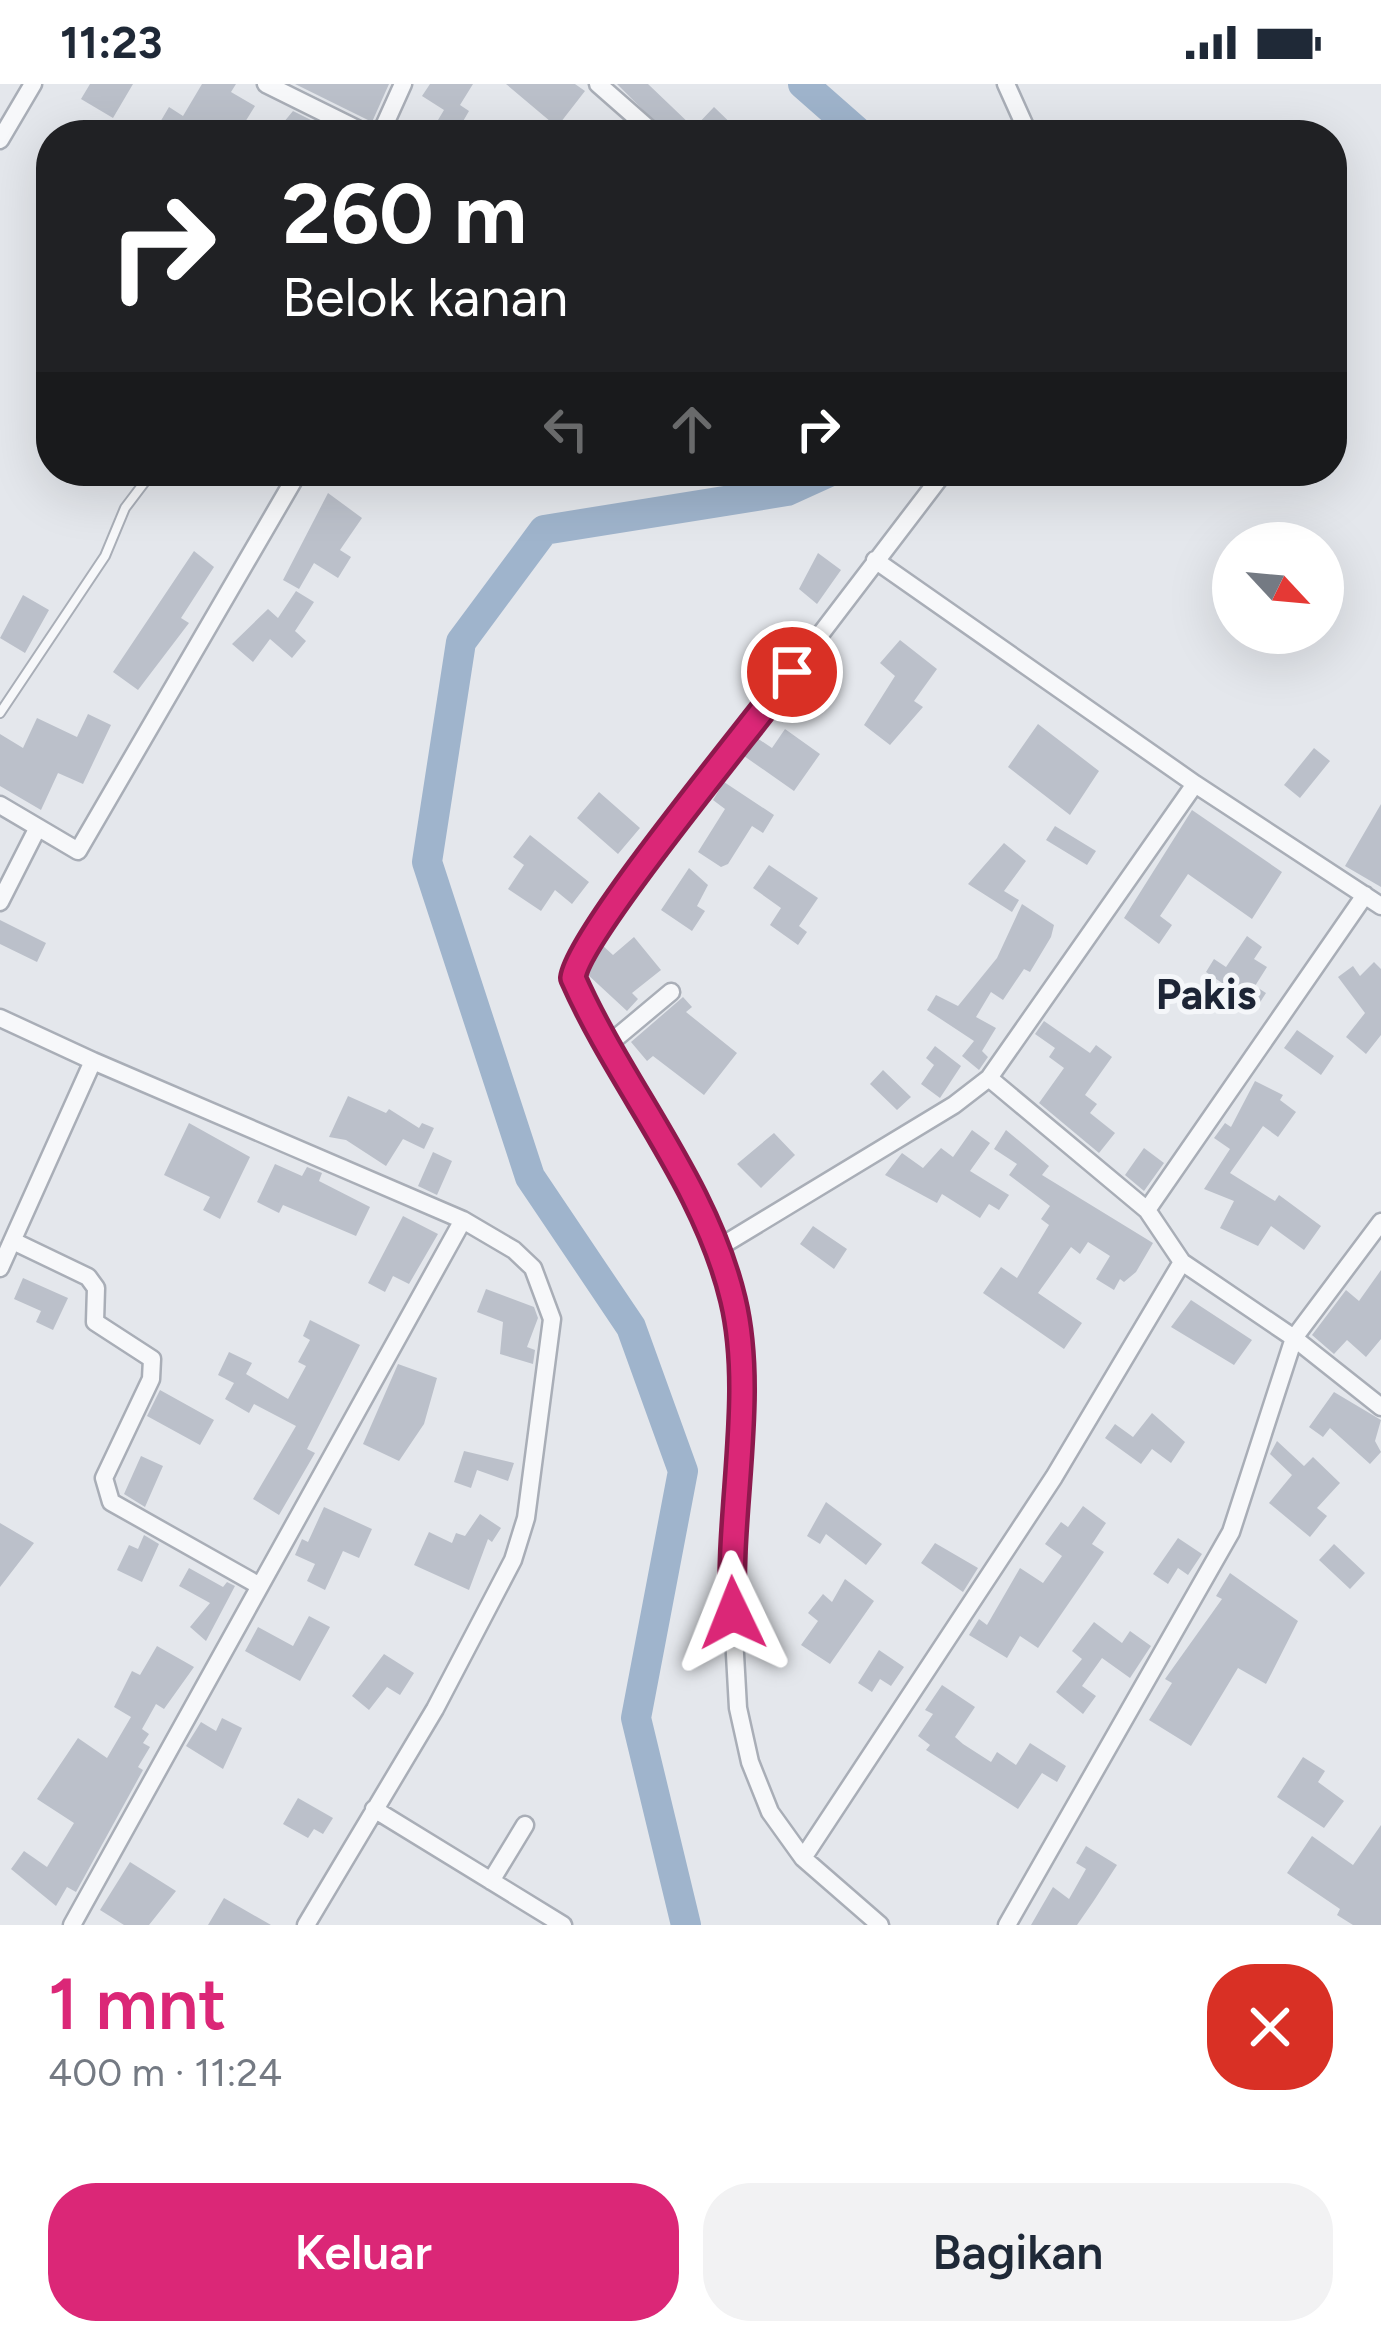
<!DOCTYPE html>
<html lang="id">
<head>
<meta charset="utf-8">
<style>
	:root { --surface:#fff; --page:#f2f2f3; --text:#1f2937; --muted:#747a83; --accent:#db2777 }
	body { margin:0; font-family:Figtree,sans-serif; background:var(--page); color:var(--text); height:100vh; display:flex; flex-direction:column; font-size:45px; white-space:nowrap }
	* { box-sizing:border-box; margin:0 }
	p { font-size:39px; color:var(--muted) }
	.icon { flex:none; width:66px; height:66px; fill:none; stroke:currentColor; stroke-width:2; stroke-linecap:round; stroke-linejoin:round }
	.map { position:relative; height:1841px; overflow:hidden }
	.panel { display:flex; flex-direction:column; background:var(--surface); flex:1 }
	.panel>* { flex:none }
	.top-card { position:absolute; left:36px; top:36px; width:1311px; height:366px; border-radius:48px; box-shadow:0 12px 48px #0002; background:#202124; color:#fff; overflow:hidden }
	.needle { width:78px; rotate:116deg }
	.controls { position:absolute; left:1212px; top:438px; display:grid; gap:24px }
	.controls a { display:grid; place-items:center; width:132px; height:132px; border-radius:50%; background:var(--surface); box-shadow:0 12px 48px #0002; font-size:60px }
	.pin { position:absolute; display:grid; place-items:center; width:102px; height:102px; color:#fff; margin:-51px; border:6px solid #fff; border-radius:50%; box-shadow:0 3px 12px #0007 }
	.me { position:absolute; width:132px; margin:-66px; rotate:358deg; stroke-linejoin:round; filter:drop-shadow(0 0 9px #0008) }
	.turn { display:flex; align-items:center; gap:42px; height:252px; padding:0 48px; font-size:54px }
	.turn .icon { width:156px; height:156px; stroke-width:2.5 }
	.turn b { display:block; font-size:84px; line-height:102px }
	.lanes { display:flex; align-items:center; height:114px; padding:0 48px; background:#0003; justify-content:center; gap:60px; direction:ltr }
	.lanes .off { opacity:.35 }
	.round { display:grid; place-items:center; flex:none; width:126px; height:126px; border-radius:48px; background:var(--page) }
	.summary { display:flex; align-items:center; justify-content:space-between; height:204px; padding:0 48px }
	h1 { font-size:72px; font-weight:600; line-height:90px; color:var(--accent) }
	.action { display:flex; gap:24px; margin-top:auto; padding:24px 48px }
	.action a { flex:1; height:138px; border-radius:48px; background:var(--accent); color:#fff; font-size:48px; font-weight:600; line-height:138px; text-align:center }
	.action a+a { background:var(--page); color:var(--text) }
	.status { display:flex; justify-content:space-between; align-items:center; height:84px; padding:0 60px; background:var(--surface); direction:ltr }
	.status svg { height:33px; fill:currentColor }
	.map>svg:first-child { display:block }
	.lines { fill:none; stroke-linecap:round; stroke-linejoin:round }
	.river { stroke:#9fb4cc; stroke-width:30 }
	.building { fill:#bbc0ca }
	.service-casing { stroke:#a9aeb7; stroke-width:12 }
	.minor-casing { stroke:#a9aeb7; stroke-width:21 }
	.service { stroke:#f7f8fa; stroke-width:8 }
	.minor { stroke:#f7f8fa; stroke-width:16 }
	.route-casing { stroke:#8e194d; stroke-width:30 }
	.route { stroke:#db2777; stroke-width:21 }
	.labels { text-anchor:middle; dominant-baseline:central; stroke-width:10; stroke-linejoin:round; paint-order:stroke }
	.quarter-label { font-size:42px; font-weight:bold; fill:#1d2536; stroke:#f4f6f9 }
</style>
</head>
<body>
<div class="status"><b>11:23</b><svg viewBox="0 0 49 12"><path d="M0 12V9h3v3zM5 12V6h3v6zM10 12V3h3v9zM15 12V0h3v12zM26 1h20v11H26zM47 4h2v5h-2z"/></svg></div>
<div class="map">
<svg width="1381" height="1841" viewBox="0 0 1381 1841">
	<rect width="100%" height="100%" fill="#e4e7ec"/>
	<g class="lines">
		<path class="river" d="M 803,0 L 861,51
			M 686,1841 L 636,1634 L 683,1387 L 631,1243 L 530,1093 L 427,778 L 461,558 L 544,446 L 787,407 L 831,387"/>
	</g>
	<path class="building" d="M 90,0 L 133,0 L 113,34 L 81,15 Z
		M 202,0 L 236,0 L 231,8 L 255,22 L 237,51 L 167,51 L 156,45 L 169,23 L 183,32 Z
		M 295,0 L 389,0 L 372,38 Z
		M 430,0 L 473,0 L 460,21 L 469,27 L 455,51 L 429,51 L 444,26 L 422,12 Z
		M 506,0 L 575,0 L 585,7 L 557,43 Z
		M 617,0 L 648,0 L 694,44 L 714,23 L 743,51 L 668,51 Z
		M 293,27 L 337,49 L 336,51 L 273,51 Z
		M 328,409 L 362,434 L 340,466 L 351,473 L 338,494 L 314,479 L 299,505 L 283,496 Z
		M 194,467 L 214,483 L 181,534 L 189,539 L 138,606 L 113,588 Z
		M 818,469 L 841,486 L 817,520 L 799,505 Z
		M 296,507 L 314,518 L 295,547 L 306,557 L 292,574 L 270,555 L 253,578 L 232,560 L 268,525 L 278,534 Z
		M 23,511 L 49,526 L 25,569 L 0,554 Z
		M 900,556 L 937,585 L 914,617 L 923,623 L 890,661 L 864,641 L 895,592 L 880,579 Z
		M 88,630 L 111,641 L 83,700 L 58,689 L 41,726 L 0,702 L 0,650 L 23,664 L 37,634 L 77,653 Z
		M 1038,640 L 1099,687 L 1070,731 L 1008,683 Z
		M 785,645 L 820,670 L 794,707 L 744,672 L 757,654 L 772,664 Z
		M 1314,664 L 1330,677 L 1300,714 L 1284,701 Z
		M 724,698 L 774,731 L 763,749 L 752,742 L 728,780 L 721,783 L 698,768 L 725,725 L 713,716 Z
		M 599,708 L 640,744 L 618,770 L 577,734 Z
		M 1381,720 L 1381,803 L 1345,782 Z
		M 1192,726 L 1282,788 L 1252,835 L 1188,790 L 1160,832 L 1172,841 L 1159,860 L 1124,834 Z
		M 1055,742 L 1096,767 L 1087,781 L 1046,756 Z
		M 530,751 L 589,798 L 572,820 L 555,806 L 541,827 L 508,805 L 524,781 L 513,773 Z
		M 1004,759 L 1026,777 L 1004,807 L 1019,816 L 1012,828 L 968,800 Z
		M 769,781 L 818,814 L 799,842 L 807,848 L 798,861 L 770,841 L 781,824 L 753,804 Z
		M 689,784 L 708,801 L 697,822 L 705,827 L 692,847 L 661,826 Z
		M 1022,820 L 1054,841 L 1051,853 L 1030,888 L 1024,885 L 1003,916 L 991,908 L 976,933 L 996,944 L 982,967 L 988,973 L 979,986 L 962,972 L 974,957 L 927,926 L 936,911 L 958,922 L 997,874 Z
		M 0,836 L 46,859 L 37,878 L 0,860 Z
		M 1247,852 L 1262,863 L 1254,875 L 1267,883 L 1255,902 L 1266,909 L 1257,923 L 1206,888 L 1214,875 L 1226,883 Z
		M 634,853 L 661,886 L 632,909 L 638,915 L 627,927 L 586,889 L 602,861 L 613,871 Z
		M 1374,878 L 1381,885 L 1381,951 L 1366,970 L 1346,953 L 1365,929 L 1338,893 L 1353,882 L 1360,892 Z
		M 683,913 L 692,923 L 686,928 L 737,969 L 704,1011 L 653,972 L 647,977 L 631,958 Z
		M 1044,937 L 1090,969 L 1096,961 L 1112,973 L 1085,1011 L 1097,1020 L 1090,1029 L 1115,1049 L 1099,1069 L 1039,1019 L 1064,984 L 1049,973 L 1055,964 L 1035,950 Z
		M 1297,946 L 1334,972 L 1321,991 L 1284,964 Z
		M 935,962 L 961,982 L 940,1014 L 921,1000 L 934,981 L 926,974 Z
		M 883,986 L 911,1013 L 897,1026 L 870,1000 Z
		M 1255,997 L 1283,1011 L 1280,1016 L 1296,1028 L 1278,1053 L 1263,1042 L 1230,1089 L 1275,1117 L 1279,1111 L 1321,1142 L 1304,1166 L 1271,1142 L 1258,1162 L 1220,1144 L 1234,1117 L 1204,1105 L 1230,1065 L 1214,1054 L 1225,1039 L 1231,1043 Z
		M 348,1012 L 386,1029 L 389,1025 L 419,1044 L 422,1039 L 434,1044 L 424,1065 L 403,1055 L 386,1082 L 346,1056 L 329,1053 Z
		M 189,1039 L 250,1073 L 220,1135 L 203,1126 L 210,1113 L 164,1091 Z
		M 972,1046 L 990,1059 L 970,1087 L 1009,1111 L 999,1126 L 989,1120 L 980,1134 L 942,1110 L 937,1119 L 885,1091 L 902,1069 L 923,1084 L 941,1064 L 953,1073 Z
		M 1006,1046 L 1049,1082 L 1042,1091 L 1153,1159 L 1136,1188 L 1124,1198 L 1120,1195 L 1114,1206 L 1096,1195 L 1110,1172 L 1088,1158 L 1080,1170 L 1071,1163 L 1038,1209 L 1082,1239 L 1064,1265 L 983,1209 L 1001,1183 L 1017,1194 L 1049,1141 L 1041,1135 L 1050,1122 L 1009,1091 L 1017,1080 L 994,1065 Z
		M 774,1049 L 795,1071 L 761,1104 L 737,1080 Z
		M 1144,1064 L 1164,1079 L 1144,1107 L 1125,1091 Z
		M 433,1068 L 452,1077 L 437,1111 L 418,1102 Z
		M 275,1080 L 302,1092 L 307,1083 L 322,1089 L 319,1097 L 370,1123 L 356,1152 L 283,1121 L 279,1129 L 257,1118 Z
		M 403,1132 L 438,1150 L 409,1200 L 393,1192 L 385,1208 L 368,1199 Z
		M 813,1142 L 847,1165 L 834,1185 L 800,1160 Z
		M 1381,1186 L 1381,1255 L 1366,1273 L 1347,1256 L 1334,1270 L 1312,1251 L 1346,1206 L 1359,1217 Z
		M 23,1194 L 68,1214 L 53,1246 L 36,1238 L 41,1227 L 14,1215 Z
		M 486,1205 L 534,1223 L 538,1234 L 527,1263 L 535,1266 L 533,1280 L 500,1270 L 503,1238 L 477,1228 Z
		M 1191,1216 L 1252,1256 L 1234,1281 L 1171,1243 Z
		M 310,1236 L 360,1261 L 307,1365 L 315,1369 L 279,1431 L 253,1415 L 296,1342 L 254,1320 L 249,1329 L 225,1315 L 234,1299 L 218,1291 L 229,1268 L 252,1279 L 246,1290 L 288,1315 L 306,1282 L 298,1278 L 310,1256 L 303,1252 Z
		M 398,1280 L 437,1294 L 424,1340 L 399,1377 L 363,1360 Z
		M 160,1306 L 214,1336 L 200,1361 L 147,1332 Z
		M 1334,1308 L 1381,1336 L 1375,1357 L 1381,1368 L 1370,1380 L 1330,1344 L 1323,1353 L 1309,1343 Z
		M 1152,1329 L 1185,1358 L 1171,1379 L 1152,1365 L 1141,1380 L 1105,1354 L 1115,1340 L 1133,1353 Z
		M 1277,1357 L 1304,1382 L 1313,1373 L 1340,1399 L 1317,1424 L 1327,1432 L 1310,1453 L 1269,1419 L 1292,1391 L 1270,1370 Z
		M 464,1367 L 514,1379 L 508,1397 L 477,1386 L 471,1404 L 454,1398 Z
		M 141,1372 L 163,1382 L 145,1423 L 124,1410 Z
		M 826,1418 L 882,1460 L 866,1481 L 826,1450 L 820,1460 L 807,1452 Z
		M 1083,1422 L 1106,1439 L 1092,1460 L 1104,1468 L 1038,1564 L 1020,1552 L 1007,1574 L 969,1551 L 979,1535 L 987,1541 L 1020,1484 L 1043,1499 L 1062,1472 L 1045,1460 L 1061,1438 L 1068,1443 Z
		M 324,1423 L 372,1445 L 359,1474 L 343,1467 L 325,1506 L 307,1497 L 315,1480 L 295,1471 L 302,1455 L 308,1458 Z
		M 480,1430 L 501,1444 L 492,1458 L 488,1455 L 469,1506 L 414,1481 L 429,1448 L 452,1459 L 456,1449 L 465,1452 Z
		M 0,1439 L 34,1459 L 0,1503 Z
		M 144,1451 L 159,1460 L 142,1498 L 117,1486 L 129,1461 L 138,1465 Z
		M 1178,1454 L 1202,1470 L 1188,1491 L 1178,1484 L 1168,1500 L 1153,1490 Z
		M 935,1459 L 978,1484 L 963,1508 L 921,1479 Z
		M 1334,1460 L 1365,1489 L 1350,1505 L 1319,1476 Z
		M 189,1484 L 223,1503 L 227,1498 L 235,1502 L 206,1557 L 190,1543 L 210,1519 L 179,1502 Z
		M 1230,1489 L 1298,1537 L 1266,1600 L 1238,1584 L 1191,1662 L 1149,1636 L 1172,1599 L 1165,1595 L 1222,1515 L 1216,1512 Z
		M 845,1495 L 874,1517 L 830,1580 L 801,1561 L 818,1537 L 808,1529 L 823,1510 L 832,1518 Z
		M 309,1532 L 330,1543 L 300,1597 L 245,1567 L 258,1543 L 293,1562 Z
		M 1094,1538 L 1122,1559 L 1130,1547 L 1151,1562 L 1130,1594 L 1102,1574 L 1082,1602 L 1096,1612 L 1083,1630 L 1056,1608 L 1082,1575 L 1072,1567 Z
		M 157,1562 L 194,1583 L 164,1625 L 156,1620 L 142,1645 L 149,1650 L 143,1659 L 150,1663 L 138,1683 L 143,1686 L 76,1808 L 67,1803 L 56,1822 L 11,1785 L 24,1767 L 47,1783 L 74,1739 L 37,1715 L 78,1654 L 107,1674 L 131,1633 L 114,1623 L 132,1587 L 140,1591 Z
		M 879,1566 L 904,1583 L 891,1602 L 880,1595 L 872,1608 L 858,1599 Z
		M 384,1570 L 414,1589 L 400,1611 L 387,1603 L 369,1626 L 352,1612 Z
		M 942,1601 L 975,1623 L 955,1653 L 963,1660 L 991,1678 L 997,1668 L 1016,1681 L 1030,1659 L 1066,1682 L 1057,1698 L 1042,1689 L 1018,1725 L 926,1666 L 930,1661 L 918,1652 L 933,1630 L 925,1626 Z
		M 222,1634 L 242,1644 L 223,1685 L 186,1662 L 201,1638 L 216,1647 Z
		M 1303,1673 L 1325,1687 L 1318,1698 L 1344,1717 L 1324,1744 L 1277,1713 Z
		M 298,1714 L 333,1734 L 323,1750 L 314,1745 L 308,1754 L 283,1740 Z
		M 1381,1741 L 1381,1841 L 1353,1841 L 1337,1831 L 1340,1825 L 1287,1789 L 1312,1752 L 1353,1781 Z
		M 1086,1762 L 1117,1781 L 1093,1818 L 1077,1841 L 1031,1841 L 1053,1803 L 1069,1815 L 1086,1785 L 1076,1779 Z
		M 130,1778 L 176,1807 L 149,1841 L 124,1841 L 100,1826 Z
		M 224,1814 L 271,1841 L 208,1841 Z"/>
	<g class="lines">
		<g class="service-casing">
			<path id="service" d="M 0,629 L 105,472 L 125,424 L 153,387"/>
		</g>
		<g class="minor-casing">
			<path id="minor" d="M 266,0 L 369,51
				M 598,0 L 656,51
				M 1006,0 L 1029,51
				M 380,51 L 403,0
				M 0,56 L 33,0
				M 875,476 L 1195,700 L 1381,822
				M 0,721 L 78,767 L 299,387
				M 0,818 L 36,747
				M 0,934 L 93,977
				M 610,959 L 671,908
				M 989,994 L 1147,1126 L 1182,1178 L 1294,1254 L 1381,1323
				M 1147,1126 L 1365,811
				M 13,1157 L 88,1193 L 96,1204 L 95,1238 L 152,1275 L 151,1295 L 104,1394 L 111,1418 L 260,1502
				M 718,1164 L 954,1021 L 989,994 L 1195,700
				M 0,1184 L 93,977 L 463,1136 L 72,1841
				M 374,1725 L 563,1841
				M 803,1774 L 1054,1393 L 1182,1178
				M 491,1797 L 525,1741
				M 306,1841 L 435,1625 L 513,1476 L 526,1434 L 552,1235 L 533,1184 L 514,1166 L 463,1136
				M 880,1841 L 803,1774 L 770,1728 L 750,1678 L 738,1624 L 730,1481 L 740,1278 L 734,1220 L 718,1164 L 573,891 L 577,874 L 620,813 L 945,387
				M 1007,1841 L 1231,1448 L 1294,1254 L 1381,1138"/>
		</g>
		<use href="#service" class="service"/>
		<use href="#minor" class="minor"/>
	</g>
	<g class="lines">
		<g class="route-casing">
			<path id="route" d="M 733,1529 C 727,1429 756,1312 733,1216 C 705,1098 621,1003 573,894 C 577,852 755,639 792,588"/>
		</g>
		<use href="#route" class="route"/>
	</g>
	<g class="labels">
		<g class="quarter-label">
			<text x="1206" y="910">Pakis</text>
		</g>
	</g>
</svg>
<div class="controls">
<a><svg class="needle" viewBox="-14 -14 28 28"><path d="M0-13l5 13h-10z" fill="#e53935"/><path d="M0 13l5-13h-10z" fill="#747a83"/></svg></a>
</div>
<div class="pin" style="left:792px;top:588px;background:#d93025"><svg class="icon" aria-label="arrive" viewBox="0 0 24 24"><path d="M6 21V4h12l-3 4 3 4H6"/></svg></div>
<svg class="me" style="left:733px;top:1529px" viewBox="-20 -20 40 40"><path d="M0-17L14 15 0 8-14 15z" fill="#db2777" stroke="#fff" stroke-width="4"/></svg>
<div class="top-card">
<div class="turn"><svg class="icon" aria-label="right" viewBox="0 0 24 24"><path d="M7 20v-9h11M14 6l5 5-5 5"/></svg><div><b>260 m</b>Belok kanan</div></div>
<div class="lanes"><svg class="icon off" aria-label="left" viewBox="0 0 24 24"><path d="M17 20v-9H6M10 6l-5 5 5 5"/></svg><svg class="icon off" aria-label="ahead" viewBox="0 0 24 24"><path d="M12 20V5M6 11l6-6 6 6"/></svg><svg class="icon" aria-label="right" viewBox="0 0 24 24"><path d="M7 20v-9h11M14 6l5 5-5 5"/></svg></div>
</div>
</div>
<section class="panel">
<div class="summary"><div><h1>1 mnt</h1><p>400 m · 11:24</p></div><a class="round" style="background:#d93025;color:#fff"><svg class="icon" aria-label="close" viewBox="0 0 24 24"><path d="M6 6l12 12M18 6L6 18"/></svg></a></div>
<div class="action"><a>Keluar</a><a>Bagikan</a></div>
</section>
</body>
</html>
